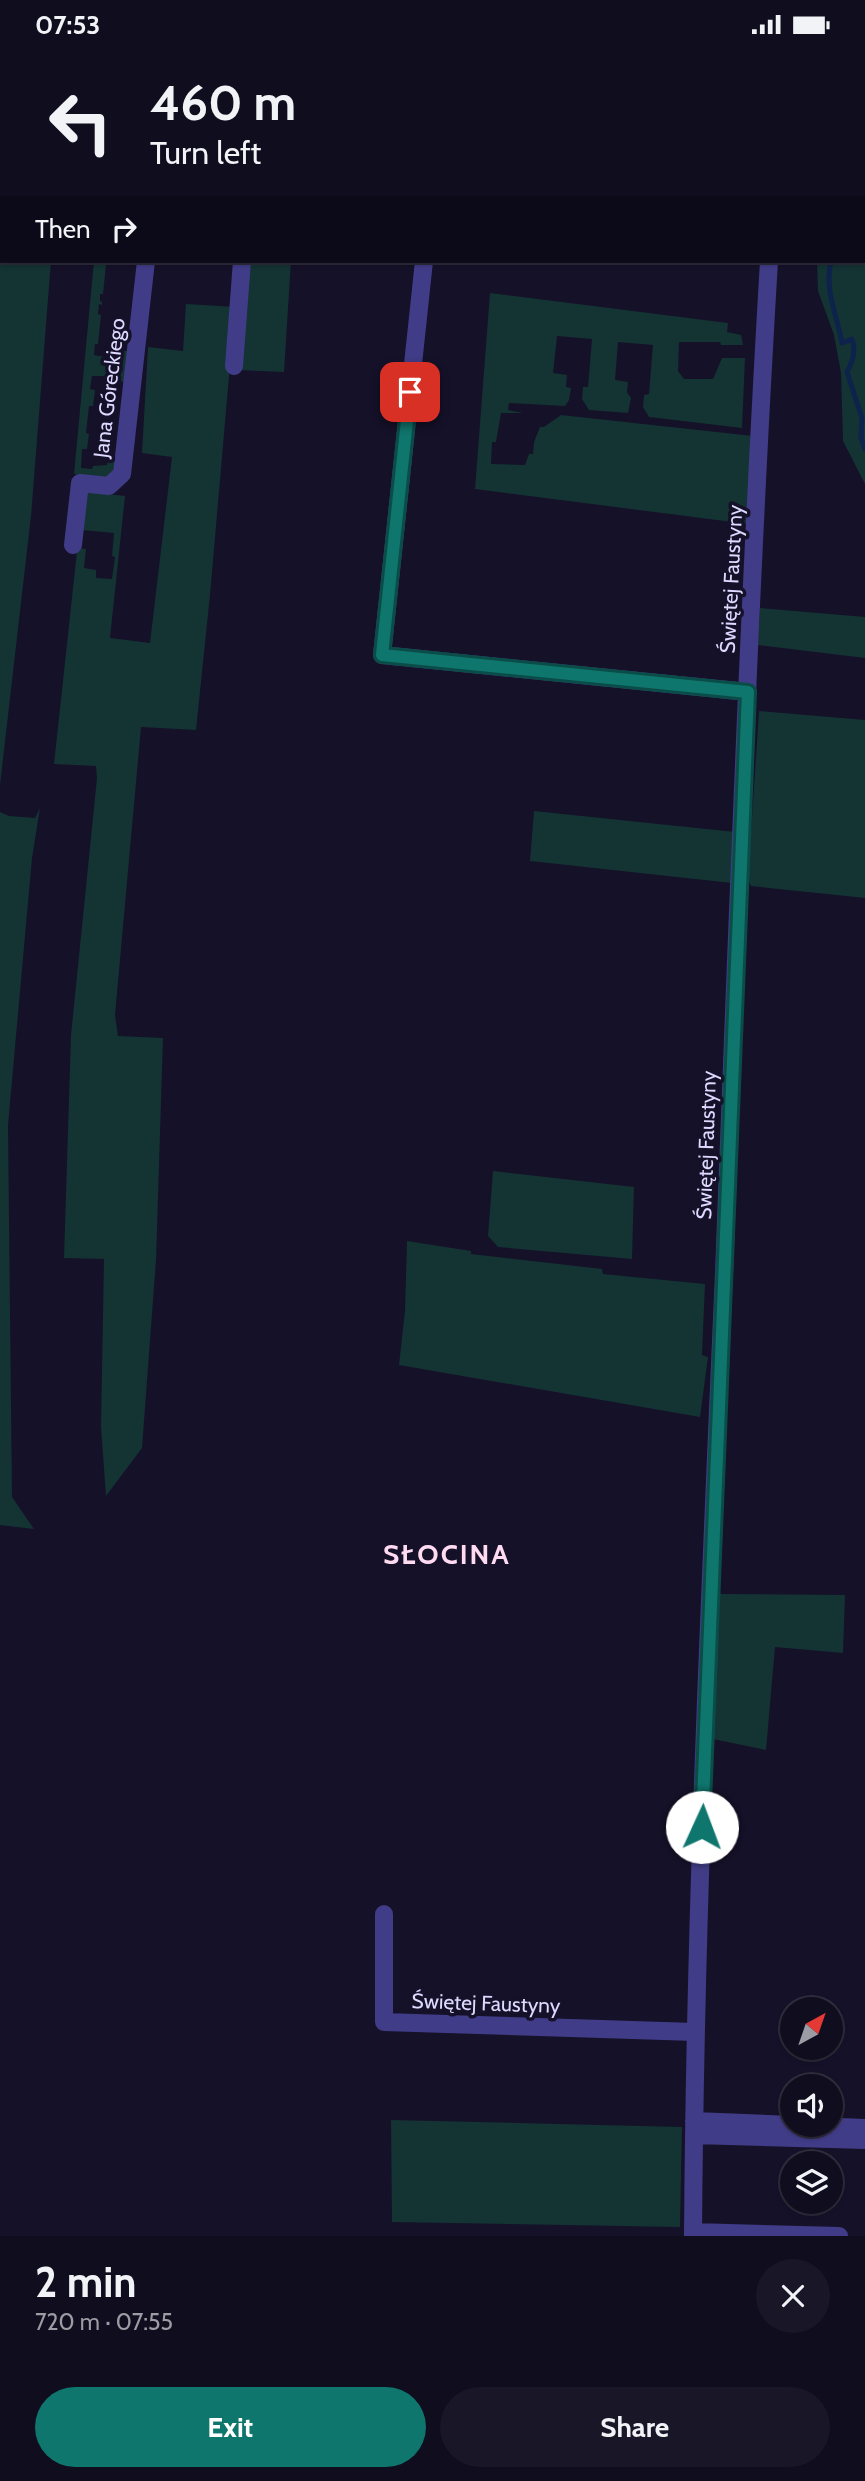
<!DOCTYPE html>
<html lang="en">
<head>
<meta charset="utf-8">
<style>
	:root { --surface:#100d1f; --page:#191628; --text:#f1f3f6; --muted:#9c9ca4; --line:#302d3d; --accent:#0f766e }
	body { margin:0; font-family:Cabin,sans-serif; background:var(--page); color:var(--text); height:100vh; display:flex; flex-direction:column; font-size:26px; white-space:nowrap }
	* { box-sizing:border-box; margin:0 }
	p { font-size:23px; color:var(--muted) }
	.icon { flex:none; width:38px; height:38px; fill:none; stroke:currentColor; stroke-width:2; stroke-linecap:round; stroke-linejoin:round }
	.map { position:relative; height:2187px; overflow:hidden }
	.sheet { display:flex; flex-direction:column; background:var(--surface); flex:1 }
	.sheet>* { flex:none }
	.banner { position:absolute; left:0px; top:0px; width:866px; height:214px; box-shadow:0 2px 5px #0004,0 0 0 2px var(--line); background:#100d1f; color:var(--text); overflow:hidden }
	.needle { width:46px; rotate:40deg }
	.fabs { position:absolute; left:780px; top:1948px; display:grid; gap:14px }
	.fabs a { display:grid; place-items:center; width:63px; height:63px; border-radius:50%; background:var(--surface); box-shadow:0 2px 5px #0004,0 0 0 2px var(--line); font-size:35px }
	.pin { position:absolute; display:grid; place-items:center; width:60px; height:60px; color:#fff; margin:-30px; border-radius:14px; box-shadow:0 4px 10px #0006 }
	.me { position:absolute; width:77px; margin:-38px; rotate:2deg; stroke-linejoin:round; filter:drop-shadow(0 0 5px #0008) }
	.turn { display:flex; align-items:center; gap:24px; height:147px; padding:0 35px; font-size:32px }
	.turn .icon { width:91px; height:91px; stroke-width:2.5 }
	.turn b { display:block; font-size:49px; line-height:60px }
	.then { display:flex; align-items:center; height:66px; padding:0 35px; background:#0003; gap:14px; font-size:26px }
	.round { display:grid; place-items:center; flex:none; width:74px; height:74px; border-radius:37px; background:var(--page) }
	.headline { display:flex; align-items:center; justify-content:space-between; height:119px; padding:0 35px }
	h1 { font-size:42px; font-weight:700; line-height:52px }
	.button { display:flex; gap:14px; margin-top:auto; padding:14px 35px }
	.button a { flex:1; height:80px; border-radius:42px; background:var(--accent); color:#fff; font-size:28px; font-weight:700; line-height:80px; text-align:center }
	.button a+a { background:var(--page); color:var(--text) }
	.status { display:flex; justify-content:space-between; align-items:center; height:49px; padding:0 35px; background:var(--surface); direction:ltr }
	.status svg { height:19px; fill:currentColor }
	.map>svg:first-child { display:block }
	.green { fill:#143333 }
	.lines { fill:none; stroke-linecap:round; stroke-linejoin:round }
	.stream { stroke:#0d234b; stroke-width:5 }
	.minor { stroke:#413c87; stroke-width:18 }
	.route-casing { stroke:#0a4d48; stroke-width:18 }
	.route { stroke:#0f766e; stroke-width:12 }
	.labels { text-anchor:middle; dominant-baseline:central; stroke-width:7; stroke-linejoin:round; paint-order:stroke }
	.street-label { font-size:21px; fill:#ded9ff; stroke:#151129 }
	.district-label { font-size:28px; font-weight:bold; letter-spacing:2px; fill:#ffdbf1; stroke:#151129 }
</style>
</head>
<body>
<div class="status"><b>07:53</b><svg viewBox="0 0 49 12"><path d="M0 12V9h3v3zM5 12V6h3v6zM10 12V3h3v9zM15 12V0h3v12zM26 1h20v11H26zM47 4h2v5h-2z"/></svg></div>
<div class="map">
<svg width="865" height="2187" viewBox="0 0 865 2187">
	<rect width="100%" height="100%" fill="#151129"/>
	<path class="green" d="M 0,0 L 65,0 L 2,2 L 2,212 L 51,212 L 31,467 L 0,736 Z
		M 508,0 L 722,0 L 723,2 L 507,2 Z
		M 865,183 L 865,435 L 843,392 L 841,324 L 834,286 L 818,242 L 817,212 L 864,212 Z
		M 94,212 L 103,212 L 103,215 L 106,216 L 103,245 L 100,245 L 100,252 L 102,253 L 102,256 L 99,255 L 98,265 L 101,266 L 98,295 L 95,295 L 94,306 L 120,311 L 123,302 L 130,302 L 125,333 L 118,332 L 116,327 L 92,327 L 90,340 L 95,341 L 93,357 L 89,357 L 86,384 L 89,385 L 87,400 L 82,400 L 81,419 L 92,420 L 93,417 L 107,416 L 108,407 L 119,408 L 119,417 L 106,429 L 74,425 Z
		M 246,212 L 291,212 L 284,323 L 238,321 Z
		M 490,244 L 728,274 L 727,283 L 741,286 L 743,296 L 721,296 L 720,293 L 679,293 L 678,322 L 684,330 L 713,330 L 722,309 L 745,309 L 742,379 L 649,368 L 643,358 L 644,346 L 649,345 L 653,296 L 618,293 L 615,331 L 628,333 L 627,343 L 631,349 L 628,364 L 589,361 L 582,350 L 583,338 L 588,338 L 592,290 L 557,287 L 553,324 L 567,326 L 566,338 L 571,339 L 569,351 L 565,357 L 509,354 L 508,361 L 523,364 L 501,364 L 496,393 L 492,393 L 491,415 L 525,416 L 529,405 L 533,405 L 534,393 L 540,378 L 544,378 L 561,366 L 753,387 L 748,475 L 475,440 Z
		M 186,255 L 235,258 L 210,546 L 196,681 L 141,678 L 115,966 L 118,987 L 163,989 L 156,1211 L 142,1399 L 106,1447 L 101,1378 L 104,1210 L 64,1209 L 71,986 L 97,729 L 96,717 L 54,715 L 77,502 L 79,499 L 86,500 L 84,519 L 96,521 L 96,529 L 112,530 L 115,508 L 112,507 L 114,484 L 82,481 L 83,442 L 125,447 L 110,589 L 150,594 L 172,408 L 142,404 L 148,298 L 183,302 Z
		M 760,559 L 865,568 L 865,609 L 758,596 Z
		M 759,662 L 865,671 L 865,849 L 751,837 L 748,830 Z
		M 40,759 L 32,809 L 8,1076 L 12,1448 L 34,1480 L 0,1476 L 0,763 L 9,767 L 35,769 Z
		M 534,762 L 735,783 L 732,834 L 530,812 Z
		M 493,1122 L 634,1138 L 632,1210 L 498,1198 L 488,1187 Z
		M 407,1192 L 471,1202 L 471,1205 L 602,1220 L 603,1225 L 705,1235 L 702,1306 L 708,1308 L 700,1368 L 399,1316 L 405,1262 Z
		M 720,1545 L 845,1546 L 843,1604 L 775,1598 L 766,1701 L 713,1690 Z
		M 391,2071 L 682,2078 L 680,2178 L 392,2173 Z"/>
	<g class="lines">
		<path class="stream" d="M 831,212 C 824,240 837,266 842,294 L 852,290 C 856,302 853,312 847,323 L 862,369 L 861,389 L 865,400"/>
		<path class="minor" d="M 729,0 L 730,2
			M 165,2 L 165,0
			M 256,2 L 256,0
			M 424,212 L 382,606 L 748,643
			M 234,317 L 242,212
			M 73,496 L 80,434 L 109,437 L 122,425 L 146,212
			M 384,1865 L 384,1973 L 695,1983
			M 694,2072 L 865,2079
			M 694,2086 L 865,2091
			M 693,2183 L 839,2187
			M 693,2187 C 695,1866 710,1545 724,1224 C 737,887 749,549 769,212"/>
	</g>
	<g class="lines">
		<g class="route-casing">
			<path id="route" d="M 410,343 L 382,606 L 748,643 L 702,1778"/>
		</g>
		<use href="#route" class="route"/>
	</g>
	<g class="labels">
		<g class="street-label">
			<text transform="translate(109 339) rotate(-83)">Jana Góreckiego</text>
			<text transform="translate(731 530) rotate(-87)">Świętej Faustyny</text>
			<text transform="translate(706 1096) rotate(-88)">Świętej Faustyny</text>
			<text transform="translate(486 1954) rotate(2)">Świętej Faustyny</text>
		</g>
		<g class="district-label">
			<text x="447" y="1505">SŁOCINA</text>
		</g>
	</g>
</svg>
<div class="fabs">
<a><svg class="needle" viewBox="-14 -14 28 28"><path d="M0-13l5 13h-10z" fill="#e53935"/><path d="M0 13l5-13h-10z" fill="#9c9ca4"/></svg></a>
<a><svg class="icon" aria-label="sound" viewBox="0 0 24 24"><path d="M4 9h4l5-4v14l-5-4H4zM17 9q2 3 0 6"/></svg></a>
<a><svg class="icon" aria-label="layers" viewBox="0 0 24 24"><path d="M12 4l9 5-9 5-9-5zM3 14l9 5 9-5"/></svg></a>
</div>
<div class="pin" style="left:410px;top:343px;background:#d93025"><svg class="icon" aria-label="arrive" viewBox="0 0 24 24"><path d="M6 21V4h12l-3 4 3 4H6"/></svg></div>
<svg class="me" style="left:702px;top:1778px" viewBox="-20 -20 40 40"><circle r="19" fill="#fff"/><path d="M0-13L10 11 0 6-10 11z" fill="#0f766e"/></svg>
<div class="banner">
<div class="turn"><svg class="icon" aria-label="left" viewBox="0 0 24 24"><path d="M17 20v-9H6M10 6l-5 5 5 5"/></svg><div><b>460 m</b>Turn left</div></div>
<div class="then">Then<svg class="icon" aria-label="right" viewBox="0 0 24 24"><path d="M7 20v-9h11M14 6l5 5-5 5"/></svg></div>
</div>
</div>
<section class="sheet">
<div class="headline"><div><h1>2 min</h1><p>720 m · 07:55</p></div><a class="round"><svg class="icon" aria-label="close" viewBox="0 0 24 24"><path d="M6 6l12 12M18 6L6 18"/></svg></a></div>
<div class="button"><a>Exit</a><a>Share</a></div>
</section>
</body>
</html>
